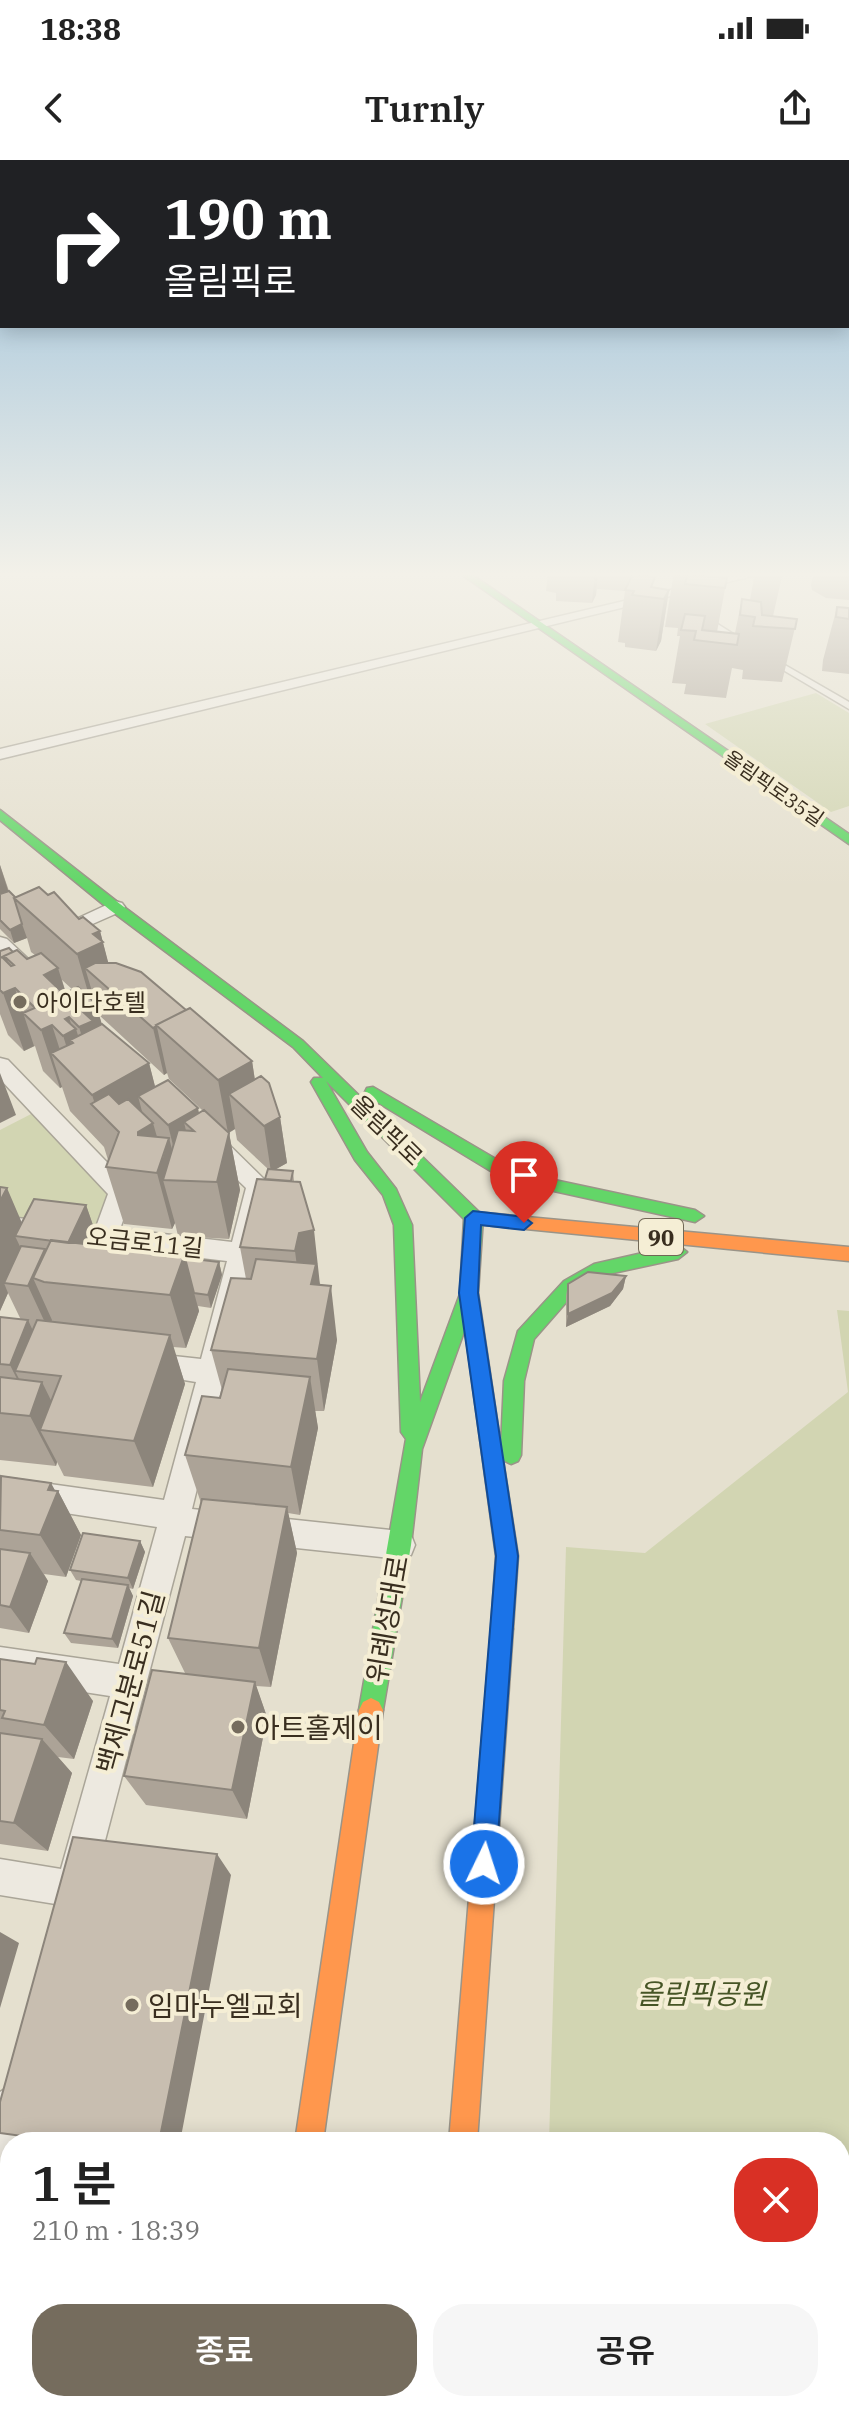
<!DOCTYPE html>
<html lang="ko">
<head>
<meta charset="utf-8">
<style>
	:root { --surface:#fff; --page:#f6f6f6; --text:#222; --muted:#767676; --accent:#756c5d }
	body { margin:0; font-family:"IBM Plex Serif","Noto Sans KR",serif; background:var(--page); color:var(--text); height:100vh; display:flex; flex-direction:column; font-size:30px; white-space:nowrap }
	* { box-sizing:border-box; margin:0 }
	p { font-size:26px; color:var(--muted) }
	.icon { flex:none; width:44px; height:44px; fill:none; stroke:currentColor; stroke-width:2; stroke-linecap:round; stroke-linejoin:round }
	.map { position:relative; flex:1; overflow:hidden }
	.sheet { position:absolute; left:0px; top:1972px; width:850px; height:280px; display:flex; flex-direction:column; background:var(--surface); border-radius:32px 32px 0 0; box-shadow:0 4px 20px #0003 }
	.sheet>* { flex:none }
	.guide { position:absolute; left:0px; top:0px; width:850px; height:168px; box-shadow:0 4px 20px #0003; background:#202124; color:#fff; overflow:hidden }
	.pin { position:absolute; display:grid; place-items:center; width:68px; height:68px; color:#fff; margin:-82px -34px; border-radius:50% 50% 50% 0; rotate:-45deg; box-shadow:0 0 8px #0007 }
	.pin .icon { rotate:45deg }
	.me { position:absolute; width:88px; margin:-44px; rotate:4deg; stroke-linejoin:round; filter:drop-shadow(0 0 6px #0008) }
	.turn { display:flex; align-items:center; gap:28px; height:168px; padding:0 32px; font-size:36px }
	.turn .icon { width:104px; height:104px; stroke-width:2.5 }
	.turn b { display:block; font-size:56px; line-height:68px }
	.round { display:grid; place-items:center; flex:none; width:84px; height:84px; border-radius:32px; background:var(--page) }
	.summary { display:flex; align-items:center; justify-content:space-between; height:136px; padding:0 32px }
	h1 { font-size:48px; font-weight:600; line-height:60px }
	.action { display:flex; gap:16px; margin-top:auto; padding:16px 32px }
	.action a { flex:1; height:92px; border-radius:32px; background:var(--accent); color:#fff; font-size:32px; font-weight:600; line-height:92px; text-align:center }
	.action a+a { background:var(--page); color:var(--text) }
	.status { display:flex; justify-content:space-between; align-items:center; height:56px; padding:0 40px; background:var(--surface); direction:ltr }
	.status svg { height:22px; fill:currentColor }
	header { display:flex; justify-content:space-between; align-items:center; height:104px; padding:0 32px; background:var(--surface); font-size:36px; font-weight:600 }
	.map>svg:first-child { display:block }
	.green { fill:#d2d5b2 }
	.lines { fill:none; stroke-linecap:round; stroke-linejoin:round }
	.lane-casing { stroke:#aaa598; stroke-width:3 }
	.street-casing { stroke:#aaa598; stroke-width:3 }
	.fast-casing { stroke:#9a9488; stroke-width:3 }
	.slow-casing { stroke:#9a9488; stroke-width:3 }
	.jam-casing { stroke:#9a9488; stroke-width:3 }
	.lane { fill:#ede9e0; fill-rule:evenodd }
	.street { fill:#ede9e0; fill-rule:evenodd }
	.fast { fill:#63d668; fill-rule:evenodd }
	.slow { fill:#ff974d; fill-rule:evenodd }
	.jam { fill:#b3261e; fill-rule:evenodd }
	.wall { fill:#aca397; fill-rule:evenodd }
	.shaded-wall { fill:#8c857b }
	.building { fill:#c8beb0; stroke:#8c857b; stroke-width:2 }
	.route { fill:#1a73e8; stroke:#114b97; stroke-width:2 }
	.poi-dot { fill:#756c5d; stroke:#f5eed5; stroke-width:3 }
	.labels { text-anchor:middle; dominant-baseline:central; stroke-width:8; stroke-linejoin:round; paint-order:stroke }
	.far-street-label { font-size:20px; fill:#392e1f; stroke:#f5eed5 }
	.shield { fill:#f5eed5; stroke:#716856; stroke-width:2 }
	.shield-label { font-size:22px; font-weight:bold; fill:#392e1f }
	.poi-label { font-size:24px; fill:#392e1f; stroke:#f5eed5; text-anchor:start }
	.street-label { font-size:24px; fill:#392e1f; stroke:#f5eed5 }
	.near-street-label { font-size:28px; fill:#392e1f; stroke:#f5eed5 }
	.near-poi-label { font-size:28px; fill:#392e1f; stroke:#f5eed5; text-anchor:start }
	.near-park-label { font-size:28px; font-style:italic; fill:#465526; stroke:#f5eed5 }
</style>
</head>
<body>
<div class="status"><b>18:38</b><svg viewBox="0 0 49 12"><path d="M0 12V9h3v3zM5 12V6h3v6zM10 12V3h3v9zM15 12V0h3v12zM26 1h20v11H26zM47 4h2v5h-2z"/></svg></div>
<header><svg class="icon" aria-label="back" viewBox="0 0 24 24"><path d="M15 5l-7 7 7 7"/></svg>Turnly<svg class="icon" aria-label="share" viewBox="0 0 24 24"><path d="M12 15V3M7 8l5-5 5 5M5 13v7h14v-7"/></svg></header>
<div class="map">
<svg width="849" height="2252" viewBox="0 0 849 2252">
	<rect width="100%" height="100%" fill="#e5e0cf"/>
	<path class="green" d="M 816,533 L 849,553 L 849,646 L 831,652 L 705,564 Z
		M 35,952 L 113,1034 L 102,1062 L 88,1069 L 0,1059 L 0,970 Z
		M 837,1150 L 849,1151 L 849,2252 L 541,2252 L 542,2242 L 840,2242 L 840,1982 L 549,1982 L 566,1387 L 645,1393 L 848,1232 Z"/>
	<g class="lines">
		<g class="lane-casing">
			<path id="lane" d="M 699,456 L 705,456 L 746,482 L 739,484 L 699,460 Z
				M 771,497 L 849,542 L 849,549 L 768,501 L 767,499 Z"/>
		</g>
		<g class="street-casing">
			<path id="street" d="M 746,412 L 769,412 L 0,599 L 0,589 Z
				M 115,741 L 122,743 L 125,747 L 122,751 L 63,777 L 49,777 L 46,773 Z
				M 0,777 L 7,779 L 39,809 L 42,813 L 39,817 L 25,817 L 0,794 Z
				M 0,898 L 8,900 L 130,1026 L 133,1032 L 120,1069 L 232,1082 L 246,1028 L 201,985 L 197,979 L 209,971 L 217,973 L 271,1026 L 192,1349 L 400,1371 L 411,1375 L 415,1385 L 411,1395 L 400,1399 L 185,1376 L 97,1711 L 91,1724 L 92,1729 L 87,1742 L 74,1747 L 0,1735 L 0,1699 L 61,1709 L 110,1536 L 0,1519 L 0,1487 L 119,1504 L 157,1367 L 0,1343 L 0,1317 L 164,1340 L 196,1222 L 136,1212 L 132,1204 L 136,1196 L 146,1193 L 201,1199 L 227,1101 L 0,1074 L 0,1056 L 96,1067 L 108,1034 L 0,919 Z
				M 16,1922 L 30,1928 L 36,1942 L 25,1982 L 10,1982 L 10,2034 L 0,2038 L 0,1932 Z"/>
		</g>
		<g class="fast-casing">
			<path id="fast" d="M 458,412 L 468,412 L 849,674 L 849,684 Z
				M 0,650 L 120,744 L 303,881 L 480,1053 L 483,1058 L 478,1133 L 501,1287 L 504,1221 L 518,1171 L 564,1121 L 594,1104 L 678,1085 L 687,1092 L 678,1099 L 604,1115 L 576,1131 L 534,1179 L 524,1221 L 521,1295 L 518,1301 L 511,1304 L 503,1300 L 518,1396 L 513,1469 L 510,1477 L 502,1480 L 494,1477 L 491,1469 L 496,1396 L 465,1169 L 422,1289 L 411,1385 L 383,1550 L 379,1558 L 371,1562 L 363,1558 L 359,1550 L 406,1279 L 401,1272 L 394,1065 L 383,1035 L 355,1000 L 311,922 L 314,918 L 323,918 L 293,887 L 110,750 L 0,660 ZM 326,921 L 464,1059 L 460,1134 L 420,1242 L 412,1065 L 396,1029 L 367,992 Z
				M 373,927 L 506,1005 L 531,1015 L 695,1050 L 704,1056 L 695,1062 L 522,1024 L 494,1013 L 367,936 L 365,932 L 367,928 Z
				M 428,2242 L 460,2242 L 459,2252 L 427,2252 Z"/>
		</g>
		<g class="slow-casing">
			<path id="slow" d="M 474,1052 L 849,1087 L 849,1101 L 474,1064 L 465,1058 Z
				M 502,1458 L 510,1461 L 513,1469 L 477,1982 L 449,1982 L 491,1469 L 494,1461 Z
				M 371,1538 L 379,1542 L 383,1550 L 323,1982 L 295,1982 L 359,1550 L 363,1542 Z"/>
		</g>
		<g class="jam-casing">
			<path id="jam" d="M 258,2242 L 290,2242 L 289,2252 L 257,2252 Z"/>
		</g>
		<use href="#lane" class="lane"/>
		<use href="#street" class="street"/>
		<use href="#fast" class="fast"/>
		<use href="#slow" class="slow"/>
		<use href="#jam" class="jam"/>
	</g>
	<path class="wall" d="M 548,412 L 638,412 L 638,415 L 654,428 L 669,430 L 661,481 L 656,491 L 625,487 L 625,483 L 618,482 L 625,431 L 597,429 L 597,422 L 596,435 L 592,443 L 556,441 L 556,433 L 546,431 Z
		M 674,412 L 711,412 L 711,414 L 694,412 L 694,415 L 727,418 L 717,472 L 735,473 L 742,439 L 750,440 L 755,412 L 783,412 L 773,456 L 797,459 L 782,522 L 742,519 L 743,510 L 732,508 L 726,538 L 684,534 L 686,524 L 672,523 L 680,476 L 677,476 L 678,468 L 665,467 Z
		M 814,412 L 849,412 L 849,440 L 826,438 L 812,430 L 811,425 Z
		M 837,447 L 849,448 L 849,514 L 822,511 L 823,500 Z
		M 0,705 L 9,731 L 15,737 L 79,759 L 100,771 L 108,803 L 186,850 L 252,901 L 255,920 L 280,957 L 287,1003 L 276,1009 L 293,1011 L 294,1021 L 320,1125 L 337,1180 L 324,1251 L 315,1251 L 318,1268 L 300,1355 L 288,1353 L 297,1393 L 271,1527 L 256,1526 L 267,1557 L 247,1659 L 146,1645 L 124,1616 L 185,1513 L 168,1478 L 201,1343 L 185,1295 L 220,1238 L 222,1230 L 211,1190 L 246,1119 L 240,1087 L 265,1019 L 268,1009 L 237,980 L 235,969 L 229,973 L 240,1030 L 229,1079 L 178,1076 L 175,1063 L 172,1069 L 124,1064 L 106,1007 L 108,1000 L 104,987 L 70,951 L 62,927 L 60,928 L 43,911 L 35,886 L 24,891 L 8,875 L 0,854 L 0,791 L 13,792 L 27,799 L 35,795 L 31,792 L 27,778 L 14,783 L 0,769 ZM 62,820 L 73,830 L 66,833 ZM 99,855 L 164,915 L 167,913 L 169,919 L 203,951 L 199,953 L 155,927 L 149,903 L 102,864 Z
		M 0,1027 L 21,1063 L 86,1045 L 100,1086 L 184,1096 L 185,1098 L 219,1102 L 222,1115 L 211,1148 L 198,1146 L 199,1151 L 186,1188 L 173,1187 L 185,1224 L 153,1327 L 64,1316 L 57,1302 L 56,1306 L 0,1300 L 0,1157 L 21,1160 L 8,1133 L 0,1151 Z
		M 626,1116 L 623,1129 L 610,1146 L 566,1167 L 566,1136 L 568,1124 Z
		M 0,1318 L 58,1331 L 81,1375 L 66,1417 L 44,1414 L 48,1421 L 29,1473 L 0,1468 Z
		M 140,1381 L 145,1392 L 133,1429 L 129,1428 L 133,1436 L 118,1488 L 71,1483 L 64,1473 L 81,1421 L 76,1420 L 70,1410 Z
		M 0,1499 L 93,1541 L 74,1599 L 58,1597 L 72,1613 L 48,1691 L 0,1684 Z
		M 0,2086 L 10,2087 L 10,2242 L 0,2252 Z"/>
	<path class="shaded-wall" d="M 595,412 L 598,412 L 596,435 L 592,443 Z
		M 669,430 L 661,481 L 656,491 L 664,439 Z
		M 0,705 L 12,743 L 0,748 Z
		M 22,764 L 27,778 L 14,783 L 10,770 Z
		M 100,771 L 117,836 L 85,808 L 113,902 L 97,925 L 79,867 L 82,851 L 92,846 L 77,794 L 93,774 Z
		M 58,808 L 75,863 L 69,857 L 73,871 L 76,869 L 94,927 L 73,883 L 70,880 L 85,927 L 77,920 L 44,815 Z
		M 15,828 L 34,886 L 24,891 L 3,833 Z
		M 52,865 L 66,909 L 51,893 L 62,927 L 60,928 L 41,870 Z
		M 157,867 L 167,913 L 164,915 L 153,868 Z
		M 252,901 L 260,955 L 229,934 L 235,969 L 228,973 L 218,920 Z
		M 149,903 L 164,961 L 138,936 L 146,967 L 153,963 L 163,998 L 169,978 L 180,1020 L 163,1020 L 175,1063 L 172,1069 L 157,1013 L 97,950 L 92,935 Z
		M 0,913 L 16,955 L 0,963 Z
		M 198,948 L 209,1002 L 194,971 L 184,962 L 195,1010 L 181,1018 L 168,965 Z
		M 280,957 L 287,1003 L 271,1012 L 264,966 Z
		M 229,973 L 240,1030 L 229,1079 L 217,1022 Z
		M 7,1028 L 28,1077 L 15,1076 L 25,1097 L 4,1123 L 8,1133 L 0,1151 L 0,1041 Z
		M 86,1045 L 104,1097 L 68,1083 Z
		M 314,1070 L 320,1125 L 302,1146 L 295,1091 L 299,1073 Z
		M 45,1089 L 60,1124 L 33,1118 L 52,1160 L 48,1169 L 28,1126 Z
		M 184,1096 L 199,1151 L 186,1188 L 170,1135 Z
		M 219,1102 L 222,1115 L 211,1148 L 208,1135 Z
		M 626,1116 L 623,1129 L 610,1146 L 566,1167 L 568,1154 Z
		M 331,1126 L 337,1180 L 324,1251 L 317,1199 Z
		M 28,1160 L 51,1210 L 15,1211 L 33,1246 L 42,1222 L 67,1273 L 40,1270 L 57,1302 L 56,1306 L 30,1256 L 32,1249 L 10,1205 Z
		M 170,1175 L 185,1224 L 153,1327 L 134,1281 Z
		M 310,1217 L 318,1268 L 300,1355 L 291,1307 Z
		M 51,1323 L 57,1334 L 58,1331 L 81,1375 L 66,1417 L 40,1375 L 48,1330 Z
		M 287,1347 L 297,1393 L 271,1527 L 259,1488 Z
		M 140,1381 L 145,1392 L 133,1429 L 128,1418 Z
		M 30,1393 L 48,1421 L 29,1473 L 10,1447 Z
		M 128,1425 L 133,1436 L 118,1488 L 112,1479 Z
		M 66,1502 L 93,1541 L 74,1599 L 44,1565 Z
		M 255,1522 L 267,1557 L 247,1659 L 232,1630 Z
		M 42,1579 L 72,1613 L 48,1691 L 14,1663 Z
		M 217,1694 L 231,1715 L 180,1982 L 159,1982 Z
		M 0,1772 L 19,1783 L 0,1848 Z
		M 10,2180 L 10,2242 L 39,2242 L 43,2252 L 0,2252 L 0,2219 Z"/>
	<path class="building" d="M 674,412 L 694,412 L 693,415 L 727,418 L 725,428 L 685,424 L 687,416 L 673,415 Z
		M 633,414 L 655,417 L 651,427 L 669,430 L 664,439 L 632,435 L 634,431 L 625,430 Z
		M 742,439 L 761,442 L 762,455 L 797,459 L 795,469 L 753,466 L 755,457 L 740,455 Z
		M 837,447 L 849,448 L 849,459 L 836,457 Z
		M 685,454 L 705,456 L 702,470 L 739,474 L 737,485 L 694,480 L 696,471 L 681,470 Z
		M 39,727 L 48,735 L 54,732 L 79,759 L 83,757 L 100,771 L 93,774 L 103,782 L 77,794 L 14,738 Z
		M 9,731 L 15,737 L 14,738 L 22,764 L 10,770 L 0,760 L 0,734 Z
		M 9,788 L 13,792 L 4,796 L 7,802 L 2,797 L 0,798 L 0,791 Z
		M 17,790 L 27,799 L 41,793 L 58,808 L 44,815 L 64,834 L 78,827 L 96,844 L 82,851 L 93,861 L 79,867 L 69,857 L 65,859 L 76,869 L 63,876 L 52,865 L 41,870 L 23,853 L 35,848 L 15,828 L 3,833 L 0,830 L 0,798 L 2,797 L 11,806 L 14,805 L 4,796 Z
		M 95,803 L 116,803 L 141,812 L 186,850 L 156,865 L 157,866 L 153,868 L 85,808 Z
		M 190,848 L 252,901 L 218,920 L 156,865 Z
		M 102,864 L 149,903 L 92,935 L 51,893 L 73,883 L 70,880 Z
		M 261,916 L 269,923 L 280,957 L 264,966 L 229,934 Z
		M 168,920 L 198,948 L 168,965 L 138,936 Z
		M 109,934 L 119,944 L 128,939 L 153,963 L 138,972 L 138,975 L 169,978 L 157,1013 L 106,1007 L 119,972 L 91,944 Z
		M 204,950 L 229,973 L 217,1022 L 163,1020 L 178,970 L 194,971 L 184,962 Z
		M 268,1009 L 293,1011 L 291,1021 L 265,1019 Z
		M 257,1019 L 300,1022 L 314,1070 L 299,1073 L 295,1091 L 240,1087 Z
		M 0,1027 L 7,1028 L 0,1041 Z
		M 34,1039 L 86,1045 L 68,1083 L 15,1076 Z
		M 51,1080 L 184,1096 L 170,1135 L 44,1122 L 33,1118 Z
		M 21,1086 L 45,1089 L 28,1126 L 4,1123 Z
		M 185,1098 L 219,1102 L 208,1135 L 194,1133 Z
		M 256,1099 L 316,1104 L 311,1124 L 331,1126 L 317,1199 L 211,1190 L 231,1118 L 251,1119 Z
		M 588,1112 L 626,1116 L 612,1133 L 568,1154 L 568,1124 Z
		M 0,1157 L 28,1160 L 10,1205 L 0,1204 Z
		M 37,1160 L 170,1175 L 134,1281 L 40,1270 L 61,1216 L 15,1211 Z
		M 228,1209 L 310,1217 L 291,1307 L 185,1295 L 202,1236 L 220,1238 Z
		M 0,1217 L 42,1222 L 30,1256 L 0,1253 Z
		M 1,1316 L 51,1323 L 48,1330 L 58,1331 L 40,1375 L 0,1370 Z
		M 202,1339 L 287,1347 L 259,1488 L 168,1478 Z
		M 83,1373 L 140,1381 L 128,1418 L 70,1410 Z
		M 0,1389 L 30,1393 L 10,1447 L 0,1445 Z
		M 82,1419 L 128,1425 L 112,1479 L 64,1473 Z
		M 37,1498 L 66,1502 L 44,1565 L 2,1558 L 5,1551 L 0,1550 L 0,1499 L 35,1504 Z
		M 152,1510 L 255,1522 L 232,1630 L 124,1616 Z
		M 0,1573 L 42,1579 L 14,1663 L 0,1661 Z
		M 73,1677 L 217,1694 L 159,1982 L 66,1982 L 0,1973 L 0,1942 Z
		M 27,1977 L 66,1982 L 26,1982 Z
		M 0,2100 L 10,2101 L 10,2180 L 0,2219 Z"/>
	<linearGradient id="sky" x2="0" y2="1"><stop stop-color="#95bdd9"/><stop offset="0.57" stop-color="#f3f1e9"/><stop offset="1" stop-color="#f3f1e9" stop-opacity="0"/></linearGradient>
	<rect width="849" height="727" fill="url(#sky)"/>
	<path class="route" d="M 473,1051 L 524,1057 L 532,1063 L 524,1070 L 481,1065 L 478,1133 L 518,1396 L 496,1704 L 493,1713 L 484,1717 L 475,1713 L 471,1704 L 496,1396 L 459,1133 L 465,1058 Z"/>
	<g class="poi-dot">
		<circle cx="20" cy="842" r="8"/>
		<circle cx="238" cy="1567" r="8"/>
		<circle cx="132" cy="1845" r="8"/>
	</g>
	<g class="labels">
		<g class="far-street-label">
			<text transform="translate(774 628) rotate(35)">올림픽로35길</text>
		</g>
		<rect class="shield" x="639" y="1059" width="44" height="36" rx="6"/>
		<g class="shield-label">
			<text x="661" y="1077">90</text>
		</g>
		<g class="poi-label">
			<text x="36" y="842">아이다호텔</text>
		</g>
		<g class="street-label">
			<text transform="translate(387 970) rotate(44)">올림픽로</text>
			<text transform="translate(145 1082) rotate(6)">오금로11길</text>
		</g>
		<g class="near-street-label">
			<text transform="translate(387 1459) rotate(-80)">위례성대로</text>
			<text transform="translate(130 1522) rotate(-75)">백제고분로51길</text>
		</g>
		<g class="near-poi-label">
			<text x="254" y="1567">아트홀제이</text>
			<text x="148" y="1845">임마누엘교회</text>
		</g>
		<g class="near-park-label">
			<text x="701" y="1833">올림픽공원</text>
		</g>
	</g>
</svg>
<div class="pin" style="left:524px;top:1063px;background:#d93025"><svg class="icon" aria-label="arrive" viewBox="0 0 24 24"><path d="M6 21V4h12l-3 4 3 4H6"/></svg></div>
<svg class="me" style="left:484px;top:1704px" viewBox="-20 -20 40 40"><circle r="17" fill="#1a73e8" stroke="#fff" stroke-width="3"/><path d="M0-11L8 9 0 5-8 9z" fill="#fff"/></svg>
<div class="guide">
<div class="turn"><svg class="icon" aria-label="right" viewBox="0 0 24 24"><path d="M7 20v-9h11M14 6l5 5-5 5"/></svg><div><b>190 m</b>올림픽로</div></div>
</div>
<section class="sheet">
<div class="summary"><div><h1>1 분</h1><p>210 m · 18:39</p></div><a class="round" style="background:#d93025;color:#fff"><svg class="icon" aria-label="close" viewBox="0 0 24 24"><path d="M6 6l12 12M18 6L6 18"/></svg></a></div>
<div class="action"><a>종료</a><a>공유</a></div>
</section>
</div>
</body>
</html>
